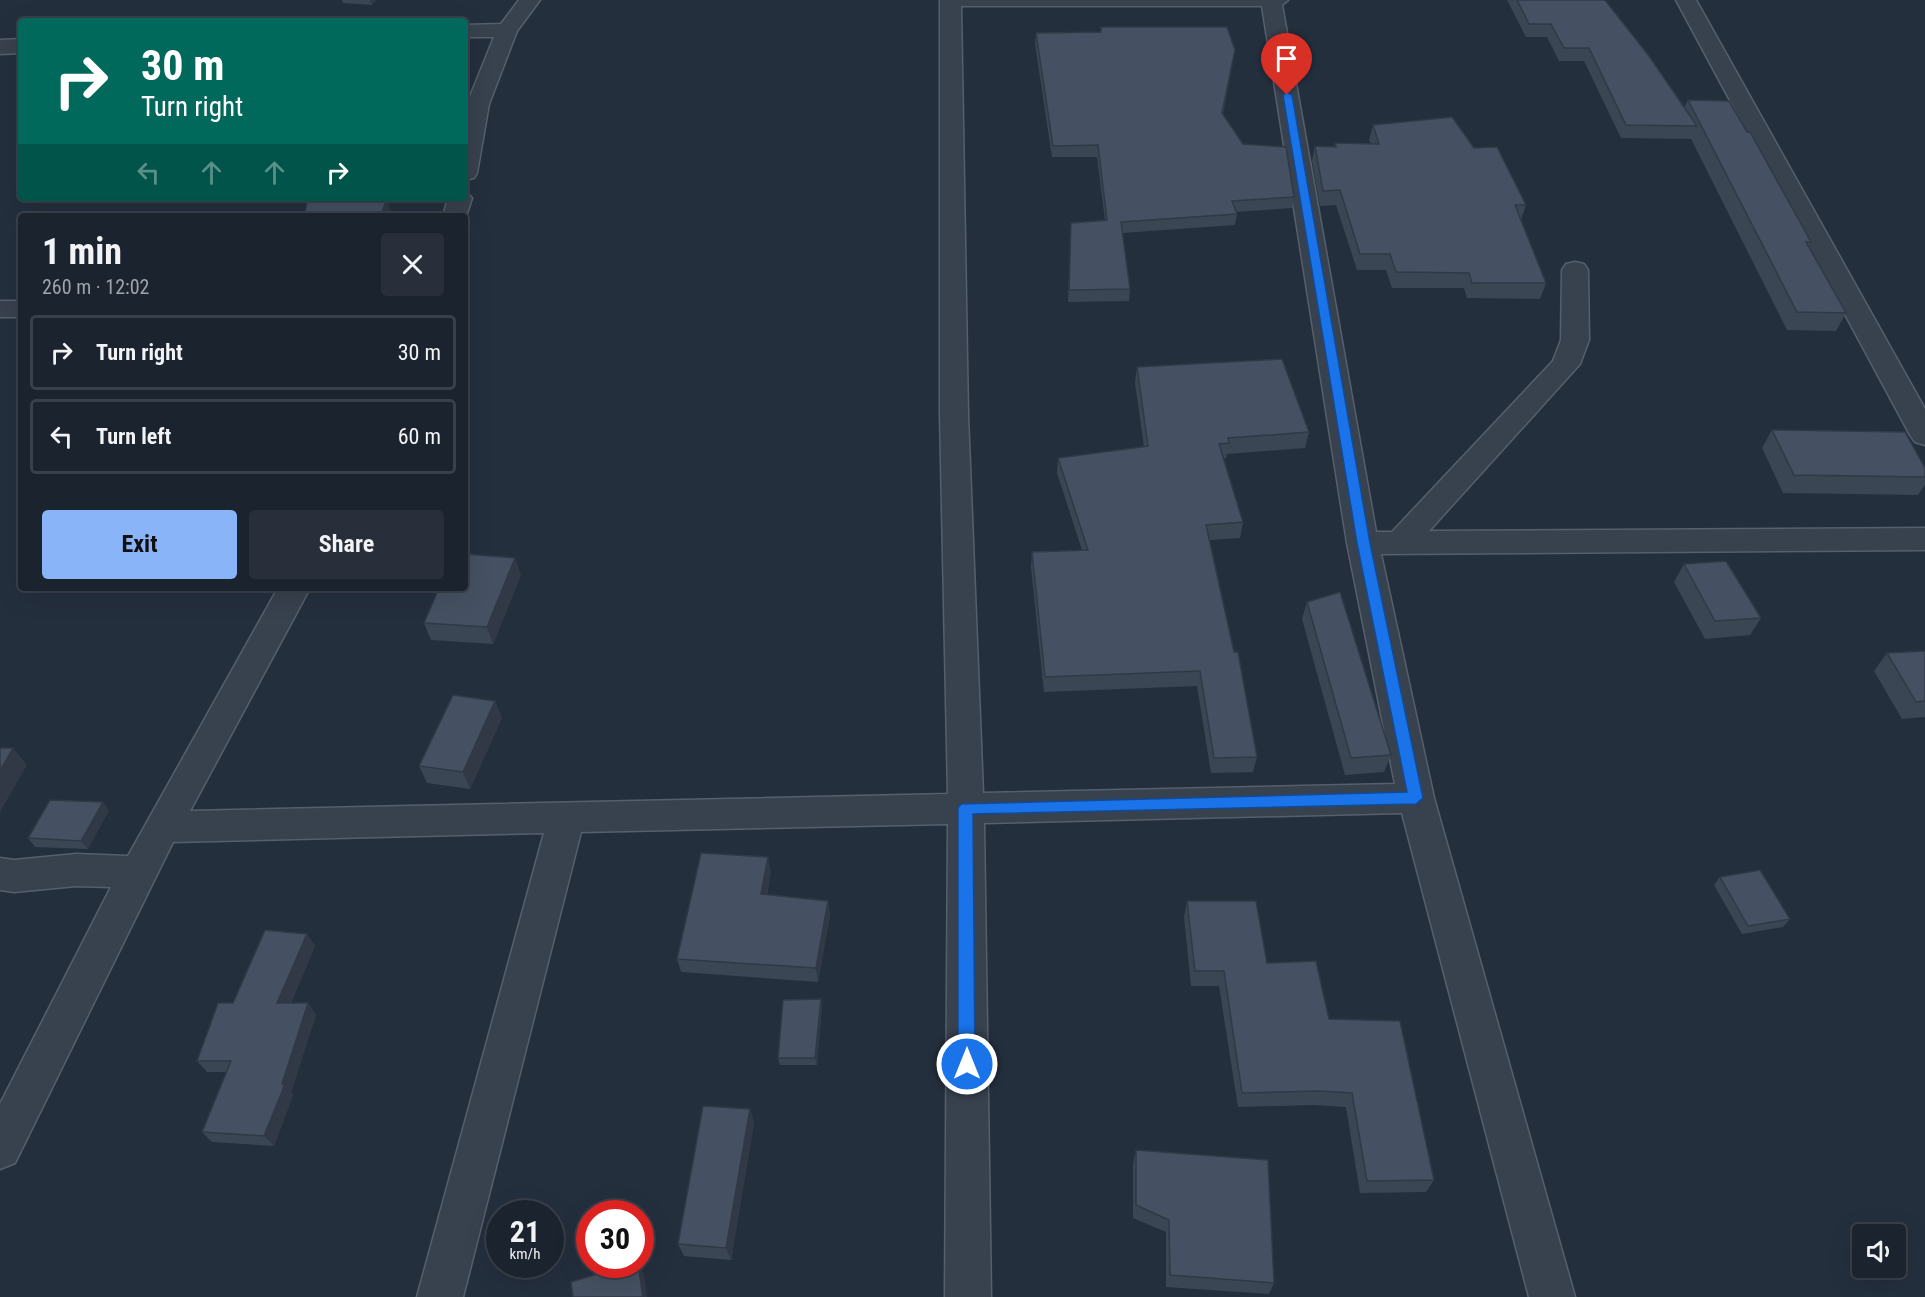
<!DOCTYPE html>
<html lang="en">
<head>
<meta charset="utf-8">
<style>
	:root { --surface:#1b232e; --page:#282f3a; --text:#f1f3f6; --muted:#a0a4aa; --line:#39404a; --accent:#8ab4f8 }
	body { margin:0; font-family:"Roboto Condensed",sans-serif; background:var(--page); color:var(--text); height:100vh; display:flex; flex-direction:column; font-size:22px; white-space:nowrap }
	* { box-sizing:border-box; margin:0 }
	p { font-size:20px; color:var(--muted) }
	.icon { flex:none; width:33px; height:33px; fill:none; stroke:currentColor; stroke-width:2; stroke-linecap:round; stroke-linejoin:round }
	.map { position:relative; flex:1; overflow:hidden }
	.side { position:absolute; left:18px; top:213px; width:450px; height:378px; display:flex; flex-direction:column; background:var(--surface); border-radius:6px; box-shadow:0 6px 24px #0002,0 0 0 2px var(--line) }
	.side>* { flex:none }
	.banner { position:absolute; left:18px; top:18px; width:450px; height:183px; border-radius:6px; box-shadow:0 6px 24px #0002,0 0 0 2px var(--line); background:#00695c; color:#fff; overflow:hidden }
	.tools { position:absolute; left:1852px; top:1224px; display:grid; gap:12px }
	.tools a { display:grid; place-items:center; width:54px; height:54px; border-radius:6px; background:var(--surface); box-shadow:0 6px 24px #0002,0 0 0 2px var(--line); font-size:30px }
	.speed { position:absolute; left:486px; top:1200px; display:flex; gap:12px; font-size:30px; font-weight:700; text-align:center }
	.speed>* { display:grid; place-content:center; width:78px; height:78px; border-radius:50%; background:var(--surface); box-shadow:0 6px 24px #0002,0 0 0 2px var(--line); line-height:1 }
	.speed small { font-size:15px; font-weight:400 }
	.speed .limit { border:9px solid #d22; background:#fff; color:#111 }
	.pin { position:absolute; display:grid; place-items:center; width:51px; height:51px; color:#fff; margin:-62px -26px; border-radius:50% 50% 50% 0; rotate:-45deg; box-shadow:0 0 6px #0007 }
	.pin .icon { rotate:45deg }
	.me { position:absolute; width:66px; margin:-33px; rotate:0deg; stroke-linejoin:round; filter:drop-shadow(0 0 4px #0008) }
	.turn { display:flex; align-items:center; gap:21px; height:126px; padding:0 24px; font-size:27px }
	.turn .icon { width:78px; height:78px; stroke-width:2.5 }
	.turn b { display:block; font-size:42px; line-height:51px }
	.lanes { display:flex; align-items:center; height:57px; padding:0 24px; background:#0003; justify-content:center; gap:30px; direction:ltr }
	.lanes .off { opacity:.35 }
	.round { display:grid; place-items:center; flex:none; width:63px; height:63px; border-radius:6px; background:var(--page) }
	.overview { display:flex; align-items:center; justify-content:space-between; height:102px; padding:0 24px }
	h1 { font-size:36px; font-weight:700; line-height:45px }
	.button { display:flex; gap:12px; margin-top:auto; padding:12px 24px }
	.button a { flex:1; height:69px; border-radius:6px; background:var(--accent); color:#111; font-size:24px; font-weight:700; line-height:69px; text-align:center }
	.button a+a { background:var(--page); color:var(--text) }
	ul { padding:0; list-style:none }
	li { display:flex; align-items:center; gap:18px; height:75px; margin:0 12px 9px; padding:0 12px; border:3px solid var(--line); border-radius:6px }
	li div { flex:1 }
	li b { display:block; font-size:22px }
	li em { font-style:normal }
	.map>svg:first-child { display:block }
	.lines { fill:none; stroke-linecap:round; stroke-linejoin:round }
	.street-casing { stroke:#565f6c; stroke-width:3 }
	.street { fill:#38414e; fill-rule:evenodd }
	.wall { fill:#3b4654 }
	.shaded-wall { fill:#303945 }
	.building { fill:#455162; stroke:#303945; stroke-width:1.5 }
	.route { fill:#1a73e8; stroke:#114b97; stroke-width:1.5 }
</style>
</head>
<body>
<div class="map">
<svg width="1925" height="1297" viewBox="0 0 1925 1297">
	<rect width="100%" height="100%" fill="#242f3e"/>
	<g class="lines">
		<g class="street-casing">
			<path id="street" d="M 519,0 L 540,0 L 517,31 L 489,104 L 477,173 L 474,178 L 465,180 L 467,104 L 494,37 L 465,37 L 465,25 L 501,24 Z
				M 940,0 L 1288,0 L 1282,5 L 1376,532 L 1392,532 L 1553,361 L 1561,340 L 1562,270 L 1566,264 L 1575,262 L 1584,264 L 1588,270 L 1589,340 L 1580,364 L 1429,531 L 1925,528 L 1925,550 L 1381,554 L 1434,798 L 1575,1297 L 1529,1297 L 1402,813 L 984,823 L 991,1297 L 945,1297 L 948,824 L 581,832 L 463,1297 L 417,1297 L 544,833 L 173,842 L 15,1163 L 0,1169 L 0,1104 L 111,887 L 76,886 L 14,892 L 0,890 L 0,858 L 14,860 L 76,854 L 128,856 L 278,588 L 310,588 L 190,811 L 948,794 L 940,415 ZM 961,6 L 1262,6 L 1347,543 L 1395,784 L 983,793 L 968,415 Z
				M 1676,0 L 1696,0 L 1925,409 L 1925,445 L 1915,442 L 1910,435 Z
				M 21,39 L 21,53 L 0,54 L 0,40 Z
				M 465,192 L 472,198 L 465,220 L 465,216 L 443,216 L 448,198 L 465,198 Z
				M 0,301 L 21,301 L 21,317 L 0,317 Z"/>
		</g>
		<use href="#street" class="street"/>
	</g>
	<path class="wall" d="M 342,0 L 376,0 L 372,5 L 343,3 Z
		M 1507,0 L 1605,0 L 1684,108 L 1688,100 L 1811,242 L 1809,246 L 1846,313 L 1836,331 L 1787,330 L 1691,139 L 1621,138 L 1584,61 L 1559,61 L 1547,37 L 1526,37 Z
		M 1101,27 L 1233,61 L 1223,114 L 1243,144 L 1294,197 L 1292,208 L 1236,212 L 1237,214 L 1235,225 L 1122,233 L 1130,289 L 1129,301 L 1068,302 L 1071,223 L 1105,220 L 1097,157 L 1052,157 L 1035,44 L 1036,33 L 1100,32 Z
		M 1373,125 L 1474,148 L 1526,205 L 1521,220 L 1546,283 L 1540,299 L 1467,298 L 1464,288 L 1392,288 L 1386,270 L 1357,270 L 1336,205 L 1320,206 L 1312,161 L 1315,146 L 1334,147 L 1335,143 L 1371,144 L 1369,140 Z
		M 1137,367 L 1309,432 L 1305,448 L 1227,454 L 1226,458 L 1223,459 L 1243,522 L 1240,538 L 1210,540 L 1257,757 L 1253,772 L 1211,773 L 1197,686 L 1044,692 L 1031,567 L 1032,552 L 1082,550 L 1057,473 L 1058,458 L 1144,447 L 1135,383 Z
		M 1772,430 L 1925,468 L 1925,485 L 1918,495 L 1783,493 L 1762,448 Z
		M 1684,564 L 1761,618 L 1750,635 L 1705,639 L 1674,582 Z
		M 521,575 L 493,644 L 431,640 L 424,623 Z
		M 1307,602 L 1391,755 L 1384,772 L 1345,775 L 1302,619 Z
		M 1925,651 L 1925,717 L 1902,719 L 1874,671 L 1887,653 Z
		M 495,701 L 502,718 L 470,789 L 427,783 L 419,766 Z
		M 109,810 L 88,849 L 35,847 L 28,838 Z
		M 771,871 L 767,895 L 828,901 L 830,915 L 818,982 L 681,972 L 677,959 Z
		M 1720,877 L 1790,919 L 1783,927 L 1742,934 L 1714,885 Z
		M 1187,901 L 1267,963 L 1329,1019 L 1434,1180 L 1426,1192 L 1360,1193 L 1346,1107 L 1313,1105 L 1238,1107 L 1219,986 L 1191,986 L 1184,917 Z
		M 307,934 L 315,946 L 291,1003 L 308,1003 L 316,1015 L 291,1092 L 293,1095 L 274,1146 L 212,1142 L 202,1132 L 227,1072 L 207,1072 L 197,1061 L 233,1003 Z
		M 821,999 L 822,1007 L 817,1065 L 780,1065 L 778,1058 Z
		M 750,1109 L 754,1123 L 731,1260 L 684,1256 L 678,1244 Z
		M 1136,1150 L 1274,1283 L 1269,1294 L 1166,1287 L 1166,1232 L 1133,1218 L 1133,1163 Z"/>
	<path class="shaded-wall" d="M 370,0 L 376,0 L 372,5 Z
		M 387,198 L 391,212 L 390,216 L 381,216 Z
		M 515,558 L 521,575 L 493,644 L 487,627 Z
		M 495,701 L 502,718 L 470,789 L 463,772 Z
		M 13,748 L 27,765 L 0,812 L 0,771 Z
		M 103,802 L 109,810 L 88,849 L 81,841 Z
		M 768,857 L 771,871 L 764,908 L 761,894 Z
		M 828,901 L 830,915 L 818,982 L 816,968 Z
		M 307,934 L 315,946 L 286,1014 L 277,1003 Z
		M 821,999 L 822,1007 L 817,1065 L 815,1058 Z
		M 308,1003 L 316,1015 L 291,1092 L 293,1095 L 274,1146 L 264,1136 Z
		M 750,1109 L 754,1123 L 731,1260 L 726,1248 Z
		M 638,1264 L 644,1274 L 647,1297 L 643,1297 Z"/>
	<path class="building" d="M 1517,0 L 1605,0 L 1649,56 L 1697,126 L 1626,125 L 1589,48 L 1564,48 L 1551,24 L 1529,24 Z
		M 1101,27 L 1227,27 L 1235,50 L 1222,113 L 1243,144 L 1286,147 L 1294,197 L 1232,201 L 1237,214 L 1121,222 L 1130,289 L 1069,290 L 1071,223 L 1107,220 L 1098,145 L 1053,146 L 1036,33 L 1101,32 Z
		M 1688,100 L 1729,101 L 1747,132 L 1750,132 L 1811,242 L 1806,242 L 1846,313 L 1797,312 Z
		M 1452,117 L 1474,148 L 1497,147 L 1526,205 L 1515,205 L 1546,283 L 1472,283 L 1469,273 L 1396,272 L 1390,254 L 1360,254 L 1340,190 L 1323,191 L 1315,146 L 1336,147 L 1335,143 L 1379,144 L 1373,125 Z
		M 308,198 L 387,198 L 381,216 L 304,216 Z
		M 1282,359 L 1309,432 L 1228,438 L 1229,443 L 1219,444 L 1243,522 L 1206,525 L 1234,652 L 1238,652 L 1257,757 L 1214,758 L 1200,671 L 1045,677 L 1032,552 L 1088,550 L 1058,458 L 1148,446 L 1137,367 Z
		M 1772,430 L 1905,432 L 1925,468 L 1925,477 L 1794,475 Z
		M 465,554 L 515,558 L 487,627 L 424,623 L 439,588 L 465,588 Z
		M 1726,561 L 1761,618 L 1715,621 L 1684,564 Z
		M 1340,592 L 1391,755 L 1351,758 L 1307,602 Z
		M 1925,651 L 1925,701 L 1916,702 L 1887,653 Z
		M 453,695 L 495,701 L 463,772 L 419,766 Z
		M 0,748 L 13,748 L 0,771 Z
		M 50,800 L 103,802 L 81,841 L 28,838 Z
		M 701,853 L 768,857 L 761,894 L 828,901 L 816,968 L 677,959 Z
		M 1760,870 L 1790,919 L 1748,926 L 1720,877 Z
		M 1187,901 L 1256,901 L 1267,963 L 1316,961 L 1329,1019 L 1400,1021 L 1434,1180 L 1367,1181 L 1352,1093 L 1319,1091 L 1242,1093 L 1224,971 L 1195,971 Z
		M 265,930 L 307,934 L 277,1003 L 308,1003 L 282,1084 L 285,1084 L 264,1136 L 202,1132 L 231,1061 L 197,1061 L 218,1003 L 233,1003 Z
		M 821,999 L 815,1058 L 778,1058 L 783,1000 Z
		M 703,1106 L 750,1109 L 726,1248 L 678,1244 Z
		M 1136,1150 L 1268,1160 L 1274,1283 L 1170,1275 L 1169,1220 L 1136,1205 Z
		M 630,1264 L 638,1264 L 643,1297 L 573,1297 L 571,1282 Z"/>
	<path class="route" d="M 1287,92 L 1292,95 L 1370,543 L 1423,798 L 1416,804 L 973,814 L 975,1064 L 973,1070 L 967,1072 L 961,1070 L 958,1064 L 958,808 L 961,804 L 1407,792 L 1357,543 L 1283,95 Z"/>
</svg>
<div class="tools">
<a><svg class="icon" aria-label="sound" viewBox="0 0 24 24"><path d="M4 9h4l5-4v14l-5-4H4zM17 9q2 3 0 6"/></svg></a>
</div>
<div class="speed"><div>21<small>km/h</small></div><div class="limit">30</div></div>
<div class="pin" style="left:1287px;top:95px;background:#d93025"><svg class="icon" aria-label="arrive" viewBox="0 0 24 24"><path d="M6 21V4h12l-3 4 3 4H6"/></svg></div>
<svg class="me" style="left:967px;top:1064px" viewBox="-20 -20 40 40"><circle r="17" fill="#1a73e8" stroke="#fff" stroke-width="3"/><path d="M0-11L8 9 0 5-8 9z" fill="#fff"/></svg>
<div class="banner">
<div class="turn"><svg class="icon" aria-label="right" viewBox="0 0 24 24"><path d="M7 20v-9h11M14 6l5 5-5 5"/></svg><div><b>30 m</b>Turn right</div></div>
<div class="lanes"><svg class="icon off" aria-label="left" viewBox="0 0 24 24"><path d="M17 20v-9H6M10 6l-5 5 5 5"/></svg><svg class="icon off" aria-label="ahead" viewBox="0 0 24 24"><path d="M12 20V5M6 11l6-6 6 6"/></svg><svg class="icon off" aria-label="ahead" viewBox="0 0 24 24"><path d="M12 20V5M6 11l6-6 6 6"/></svg><svg class="icon" aria-label="right" viewBox="0 0 24 24"><path d="M7 20v-9h11M14 6l5 5-5 5"/></svg></div>
</div>
<section class="side">
<div class="overview"><div><h1>1 min</h1><p>260 m · 12:02</p></div><a class="round"><svg class="icon" aria-label="close" viewBox="0 0 24 24"><path d="M6 6l12 12M18 6L6 18"/></svg></a></div>
<ul>
<li><svg class="icon" aria-label="right" viewBox="0 0 24 24"><path d="M7 20v-9h11M14 6l5 5-5 5"/></svg><div><b>Turn right</b></div><em>30 m</em></li>
<li><svg class="icon" aria-label="left" viewBox="0 0 24 24"><path d="M17 20v-9H6M10 6l-5 5 5 5"/></svg><div><b>Turn left</b></div><em>60 m</em></li>
</ul>
<div class="button"><a>Exit</a><a>Share</a></div>
</section>
</div>
</body>
</html>
